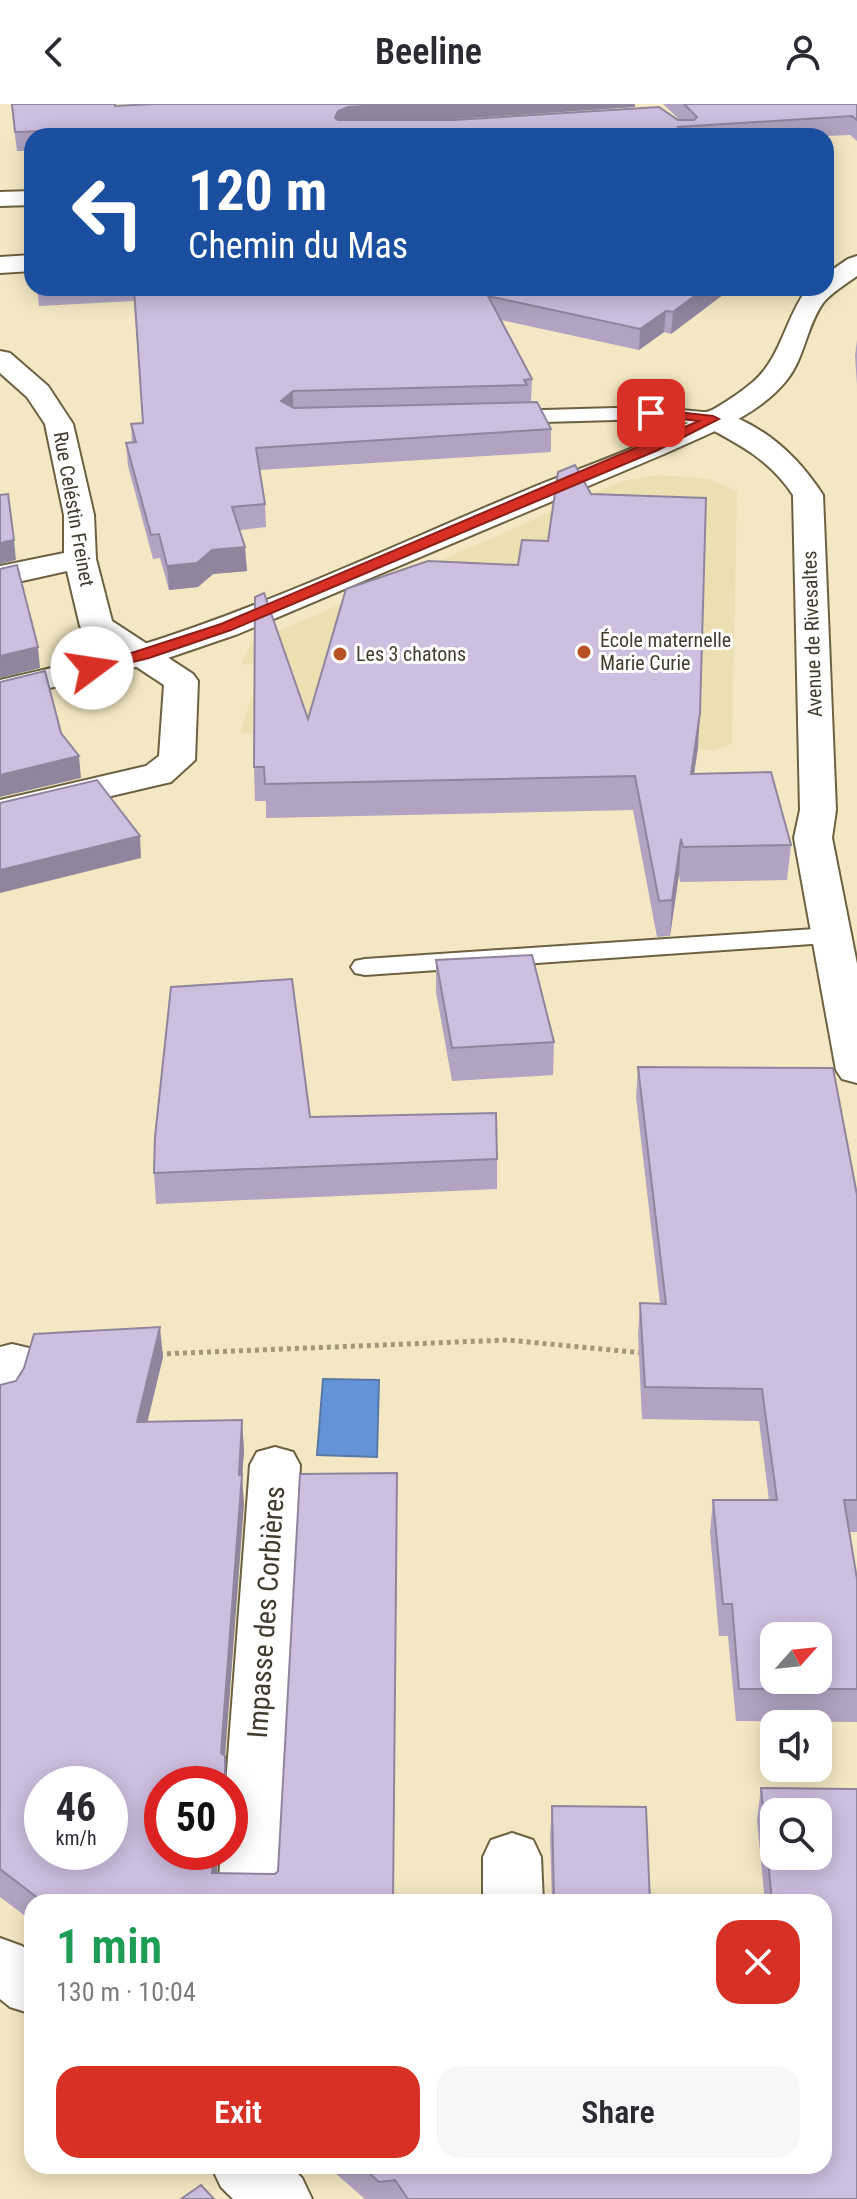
<!DOCTYPE html>
<html lang="en">
<head>
<meta charset="utf-8">
<style>
	:root { --surface:#fff; --page:#f7f7f7; --text:#2b2b33; --muted:#7c7c81; --accent:#d93025 }
	body { margin:0; font-family:"Roboto Condensed",sans-serif; background:var(--page); color:var(--text); height:100vh; display:flex; flex-direction:column; font-size:30px; white-space:nowrap }
	* { box-sizing:border-box; margin:0 }
	p { font-size:26px; color:var(--muted) }
	.icon { flex:none; width:44px; height:44px; fill:none; stroke:currentColor; stroke-width:2; stroke-linecap:round; stroke-linejoin:round }
	.map { position:relative; flex:1; overflow:hidden }
	.details { position:absolute; left:24px; top:1790px; width:808px; height:280px; display:flex; flex-direction:column; background:var(--surface); border-radius:24px; box-shadow:0 4px 20px #0003 }
	.details>* { flex:none }
	.top-card { position:absolute; left:24px; top:24px; width:810px; height:168px; border-radius:24px; box-shadow:0 4px 20px #0003; background:#1a4fa0; color:#fff; overflow:hidden }
	.needle { width:52px; rotate:63deg }
	.fabs { position:absolute; left:760px; top:1518px; display:grid; gap:16px }
	.fabs a { display:grid; place-items:center; width:72px; height:72px; border-radius:16px; background:var(--surface); box-shadow:0 4px 20px #0003; font-size:40px }
	.speed { position:absolute; left:24px; top:1662px; display:flex; gap:16px; font-size:40px; font-weight:700; text-align:center }
	.speed>* { display:grid; place-content:center; width:104px; height:104px; border-radius:50%; background:var(--surface); box-shadow:0 4px 20px #0003; line-height:1 }
	.speed small { font-size:20px; font-weight:400 }
	.speed .limit { border:12px solid #d22; background:#fff; color:#111 }
	.pin { position:absolute; display:grid; place-items:center; width:68px; height:68px; color:#fff; margin:-34px; border-radius:16px; box-shadow:0 4px 12px #0006 }
	.me { position:absolute; width:88px; margin:-44px; rotate:76deg; stroke-linejoin:round; filter:drop-shadow(0 0 6px #0008) }
	.turn { display:flex; align-items:center; gap:28px; height:168px; padding:0 32px; font-size:36px }
	.turn .icon { width:104px; height:104px; stroke-width:2.5 }
	.turn b { display:block; font-size:56px; line-height:68px }
	.round { display:grid; place-items:center; flex:none; width:84px; height:84px; border-radius:24px; background:var(--page) }
	.overview { display:flex; align-items:center; justify-content:space-between; height:136px; padding:0 32px }
	h1 { font-size:48px; font-weight:600; line-height:60px; color:#1e9e55 }
	.button { display:flex; gap:16px; margin-top:auto; padding:16px 32px }
	.button a { flex:1; height:92px; border-radius:24px; background:var(--accent); color:#fff; font-size:32px; font-weight:600; line-height:92px; text-align:center }
	.button a+a { background:var(--page); color:var(--text) }
	header { display:flex; justify-content:space-between; align-items:center; height:104px; padding:0 32px; background:var(--surface); font-size:36px; font-weight:600 }
	.map>svg:first-child { display:block }
	.built { fill:#ecdfb2 }
	.water { fill:#6493d7; stroke:#5a79a4; stroke-width:2 }
	.lines { fill:none; stroke-linecap:round; stroke-linejoin:round }
	.service-casing { stroke:#6c6241; stroke-width:4 }
	.minor-casing { stroke:#6c6241; stroke-width:4 }
	.secondary-casing { stroke:#6c6241; stroke-width:4 }
	.path { stroke:#a0987d; stroke-width:5; stroke-dasharray:4 4; stroke-linecap:butt }
	.service { fill:#fff; fill-rule:evenodd }
	.minor { fill:#fff; fill-rule:evenodd }
	.secondary { fill:#fff; fill-rule:evenodd }
	.wall { fill:#b1a3c1; fill-rule:evenodd }
	.shaded-wall { fill:#90859d }
	.building { fill:#cebee0; stroke:#90859d; stroke-width:2; fill-rule:evenodd }
	.route { fill:#d93025; stroke:#8d1f18; stroke-width:2 }
	.poi-dot { fill:#b85226; stroke:#fff; stroke-width:3 }
	.labels { text-anchor:middle; dominant-baseline:central; stroke-width:6; stroke-linejoin:round; paint-order:stroke }
	.far-street-label { font-size:20px; fill:#413c2e; stroke:#fff }
	.far-poi-label { font-size:20px; fill:#413c2e; stroke:#fff; text-anchor:start }
	.near-street-label { font-size:28px; fill:#413c2e; stroke:#fff }
</style>
</head>
<body>
<header><svg class="icon" aria-label="back" viewBox="0 0 24 24"><path d="M15 5l-7 7 7 7"/></svg>Beeline<svg class="icon" aria-label="person" viewBox="0 0 24 24"><circle cx="12" cy="8" r="4"/><path d="M4 21q1-7 8-7t8 7"/></svg></header>
<div class="map">
<svg width="857" height="2095" viewBox="0 0 857 2095">
	<rect width="100%" height="100%" fill="#f3e8c3"/>
	<path class="built" d="M 656,371 L 709,375 L 737,388 L 732,640 L 713,647 L 608,633 L 345,627 L 240,630 L 252,591 L 270,591 L 279,561 L 241,560 L 251,539 L 622,377 Z"/>
	<path class="water" d="M 323,1275 L 379,1276 L 377,1353 L 317,1351 Z"/>
	<g class="lines">
		<g class="service-casing">
			<path id="service" d="M 651,303 L 713,309 L 723,315 L 713,321 L 651,315 L 504,319 L 494,313 L 504,307 Z
				M 830,824 L 840,826 L 843,832 L 840,838 L 365,871 L 355,869 L 351,863 L 355,857 L 365,855 Z"/>
		</g>
		<g class="minor-casing">
			<path id="minor" d="M 32,87 L 32,101 L 0,102 L 0,88 Z
				M 32,151 L 32,167 L 0,169 L 0,153 Z
				M 0,247 L 10,249 L 48,282 L 73,320 L 94,411 L 96,455 L 112,517 L 193,570 L 198,577 L 195,656 L 171,678 L 0,718 L 0,696 L 146,662 L 159,652 L 164,581 L 85,529 L 80,522 L 67,467 L 0,482 L 0,462 L 64,449 L 64,411 L 45,320 L 27,293 L 0,269 Z
				M 713,306 C 761,318 797,351 823,391 L 836,706 L 832,734 L 857,860 L 857,979 L 842,975 L 836,966 L 794,734 L 800,706 L 793,391 C 770,356 739,340 703,321 L 699,315 L 703,309 Z
				M 12,1240 L 29,1244 L 36,1256 L 25,1294 L 17,1306 L 0,1311 L 0,1243 Z
				M 275,1343 L 293,1348 L 300,1361 L 277,1798 L 217,1798 L 221,1748 L 230,1748 L 230,1680 L 226,1680 L 250,1361 L 257,1348 Z
				M 512,1729 L 533,1736 L 541,1753 L 543,1798 L 483,1798 L 483,1753 L 491,1736 Z
				M 0,1834 L 22,1842 L 32,1849 L 32,1910 L 10,1903 L 0,1895 Z
				M 211,2062 L 290,2062 L 302,2074 L 312,2095 L 233,2095 L 221,2083 Z
				M 486,2062 L 552,2062 L 553,2095 L 487,2095 Z"/>
		</g>
		<g class="secondary-casing">
			<path id="secondary" d="M 857,152 L 857,172 C 846,180 832,188 823,199 C 806,223 805,254 786,277 C 757,313 705,331 664,350 L 238,530 L 156,558 L 0,596 L 0,576 C 45,565 91,556 135,543 C 270,501 399,439 529,385 C 595,358 699,324 753,278 C 781,254 785,215 807,185 L 826,184 L 826,170 L 848,155 Z"/>
		</g>
		<path class="path" d="M 159,1250 L 507,1236 L 644,1249"/>
		<use href="#service" class="service"/>
		<use href="#minor" class="minor"/>
		<use href="#secondary" class="secondary"/>
	</g>
	<path class="wall" d="M 11,0 L 115,2 L 153,0 L 635,0 L 635,3 L 441,16 L 680,16 L 663,0 L 857,0 L 857,37 L 850,31 L 826,32 L 32,32 L 32,47 L 17,47 Z
		M 37,184 L 732,184 L 671,230 L 664,228 L 639,246 L 501,216 L 532,275 L 531,297 L 527,298 L 527,299 L 551,325 L 551,348 L 259,366 L 265,400 L 266,423 L 240,426 L 247,467 L 213,470 L 198,483 L 169,486 L 160,454 L 153,455 L 128,362 L 126,339 L 132,339 L 131,320 L 143,319 L 134,197 L 39,202 Z
		M 857,236 L 857,281 L 855,252 Z
		M 308,615 L 698,643 L 694,670 L 791,741 L 787,776 L 680,778 L 679,770 L 670,832 L 657,833 L 633,706 L 266,714 L 266,697 L 255,697 L 254,663 Z
		M 436,856 L 554,938 L 553,971 L 452,977 L 436,888 Z
		M 638,963 L 857,1091 L 857,1428 L 849,1428 L 857,1475 L 857,1618 L 736,1617 L 728,1532 L 719,1532 L 710,1428 L 713,1396 L 769,1396 L 759,1317 L 642,1315 L 638,1231 L 640,1199 L 660,1199 L 636,993 Z
		M 310,1013 L 497,1055 L 497,1085 L 156,1100 L 154,1069 Z
		M 163,1253 L 147,1318 L 242,1316 L 244,1347 L 242,1373 L 244,1401 L 162,1680 L 217,1769 L 275,1770 L 278,1767 L 397,1369 L 393,1798 L 32,1798 L 32,1817 L 0,1793 L 0,1281 Z
		M 761,1684 L 857,1685 L 857,2095 L 365,2095 L 327,2062 L 486,2062 L 486,2066 L 554,2066 L 554,2062 L 824,2062 L 824,1798 L 765,1798 L 757,1716 ZM 774,1708 L 818,1708 L 818,1752 L 774,1752 Z
		M 552,1702 L 650,1798 L 552,1798 L 550,1733 Z"/>
	<path class="shaded-wall" d="M 398,0 L 635,0 L 635,3 L 349,22 L 335,14 L 338,7 L 348,3 Z
		M 705,184 L 732,184 L 671,230 L 673,208 Z
		M 666,207 L 664,228 L 639,246 L 640,225 Z
		M 293,287 L 293,309 L 281,297 Z
		M 14,436 L 16,456 L 0,460 L 0,439 Z
		M 245,443 L 247,467 L 213,470 L 198,483 L 169,486 L 167,462 L 212,446 Z
		M 38,543 L 40,564 L 0,574 L 0,552 Z
		M 700,609 L 698,643 L 689,705 L 691,670 Z
		M 79,652 L 81,674 L 0,693 L 0,671 Z
		M 140,732 L 141,754 L 0,789 L 0,766 Z
		M 681,735 L 679,770 L 670,832 L 672,796 Z
		M 160,1223 L 163,1253 L 140,1349 L 137,1318 Z
		M 242,1316 L 244,1347 L 242,1373 L 244,1401 L 225,1654 L 227,1680 L 225,1680 L 221,1649 Z
		M 214,1748 L 218,1748 L 215,1798 L 212,1769 Z"/>
	<path class="building" d="M 12,0 L 115,0 L 115,2 L 153,0 L 398,0 L 348,3 L 338,7 L 335,14 L 338,16 L 454,16 L 659,3 L 678,16 L 694,16 L 697,13 L 684,0 L 857,0 L 857,16 L 852,12 L 678,23 L 685,32 L 46,32 L 46,27 L 15,28 Z
		M 134,184 L 705,184 L 673,208 L 666,207 L 640,225 L 488,192 L 532,275 L 524,276 L 527,281 L 293,287 L 281,297 L 294,304 L 537,298 L 551,325 L 256,344 L 265,400 L 232,403 L 245,443 L 212,446 L 197,459 L 167,462 L 159,430 L 151,431 L 126,339 L 136,338 L 131,320 L 143,319 Z
		M 575,361 L 591,390 L 706,394 L 700,609 L 691,670 L 771,668 L 791,741 L 683,743 L 681,735 L 672,796 L 659,797 L 635,672 L 265,680 L 264,663 L 254,663 L 255,493 L 264,489 L 308,615 L 346,485 L 428,457 L 518,461 L 522,436 L 548,437 L 558,368 Z
		M 8,390 L 14,436 L 0,439 L 0,391 Z
		M 17,461 L 38,543 L 0,552 L 0,465 Z
		M 45,567 L 61,629 L 79,652 L 0,671 L 0,578 Z
		M 97,676 L 140,732 L 0,766 L 0,699 Z
		M 532,851 L 554,938 L 452,944 L 436,856 Z
		M 292,875 L 310,1013 L 496,1009 L 497,1055 L 154,1069 L 155,1033 L 171,883 Z
		M 638,963 L 833,964 L 857,1091 L 857,1396 L 844,1396 L 857,1475 L 857,1585 L 739,1585 L 732,1500 L 723,1500 L 713,1396 L 777,1396 L 762,1285 L 645,1283 L 640,1199 L 666,1200 ZM 774,1532 L 818,1532 L 818,1576 L 774,1576 Z
		M 160,1223 L 137,1318 L 242,1316 L 239,1371 L 242,1370 L 221,1649 L 225,1652 L 225,1680 L 162,1680 L 162,1748 L 214,1748 L 212,1769 L 275,1770 L 278,1767 L 300,1370 L 397,1369 L 393,1798 L 43,1798 L 0,1765 L 0,1281 L 16,1277 L 24,1264 L 34,1230 ZM 42,1680 L 110,1680 L 110,1748 L 42,1748 Z
		M 761,1684 L 857,1685 L 857,2095 L 408,2095 L 395,2076 L 379,2078 L 361,2062 L 486,2062 L 486,2066 L 557,2066 L 557,2062 L 824,2062 L 824,1798 L 772,1798 ZM 774,1708 L 818,1708 L 818,1752 L 774,1752 Z
		M 552,1702 L 646,1703 L 650,1798 L 554,1798 Z
		M 201,2081 L 214,2095 L 181,2095 Z"/>
	<path class="route" d="M 651,305 L 713,312 L 719,315 L 658,346 L 231,526 L 149,554 L 92,568 L 85,564 L 221,520 L 699,317 L 647,311 L 647,306 Z"/>
	<g class="poi-dot">
		<circle cx="584" cy="548" r="8"/>
		<circle cx="340" cy="550" r="8"/>
	</g>
	<g class="labels">
		<g class="far-street-label">
			<text transform="translate(74 405) rotate(80)">Rue Celéstin Freinet</text>
			<text transform="translate(812 530) rotate(-92)">Avenue de Rivesaltes</text>
		</g>
		<g class="far-poi-label">
			<text x="600" y="536">École maternelle<tspan x="600" dy="23">Marie Curie</tspan></text>
			<text x="356" y="550">Les 3 chatons</text>
		</g>
		<g class="near-street-label">
			<text transform="translate(266 1508) rotate(-86)">Impasse des Corbières</text>
		</g>
	</g>
</svg>
<div class="fabs">
<a><svg class="needle" viewBox="-14 -14 28 28"><path d="M0-13l5 13h-10z" fill="#e53935"/><path d="M0 13l5-13h-10z" fill="#7c7c81"/></svg></a>
<a><svg class="icon" aria-label="sound" viewBox="0 0 24 24"><path d="M4 9h4l5-4v14l-5-4H4zM17 9q2 3 0 6"/></svg></a>
<a><svg class="icon" aria-label="search" viewBox="0 0 24 24"><circle cx="10" cy="10" r="6"/><path d="M15 15l6 6"/></svg></a>
</div>
<div class="speed"><div>46<small>km/h</small></div><div class="limit">50</div></div>
<div class="pin" style="left:651px;top:309px;background:#d93025"><svg class="icon" aria-label="arrive" viewBox="0 0 24 24"><path d="M6 21V4h12l-3 4 3 4H6"/></svg></div>
<svg class="me" style="left:92px;top:564px" viewBox="-20 -20 40 40"><circle r="19" fill="#fff"/><path d="M0-13L10 11 0 6-10 11z" fill="#d93025"/></svg>
<div class="top-card">
<div class="turn"><svg class="icon" aria-label="left" viewBox="0 0 24 24"><path d="M17 20v-9H6M10 6l-5 5 5 5"/></svg><div><b>120 m</b>Chemin du Mas</div></div>
</div>
<section class="details">
<div class="overview"><div><h1>1 min</h1><p>130 m · 10:04</p></div><a class="round" style="background:#d93025;color:#fff"><svg class="icon" aria-label="close" viewBox="0 0 24 24"><path d="M6 6l12 12M18 6L6 18"/></svg></a></div>
<div class="button"><a>Exit</a><a>Share</a></div>
</section>
</div>
</body>
</html>
